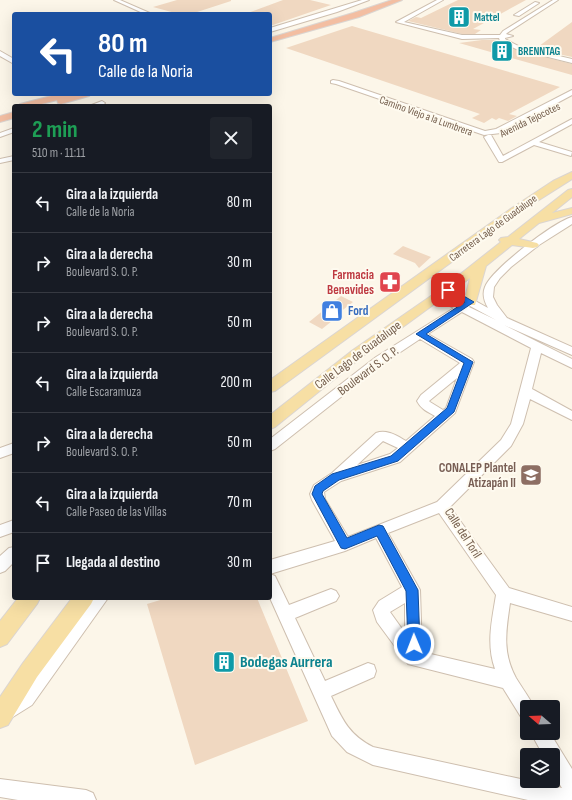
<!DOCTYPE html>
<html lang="es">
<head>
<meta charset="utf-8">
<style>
	:root { --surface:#171b24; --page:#20242c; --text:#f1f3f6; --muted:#9ea1a6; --line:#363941 }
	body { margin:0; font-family:"Sofia Sans Condensed",sans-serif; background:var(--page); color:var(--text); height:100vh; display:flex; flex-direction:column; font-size:15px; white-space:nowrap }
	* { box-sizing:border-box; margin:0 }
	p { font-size:13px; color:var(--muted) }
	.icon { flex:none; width:22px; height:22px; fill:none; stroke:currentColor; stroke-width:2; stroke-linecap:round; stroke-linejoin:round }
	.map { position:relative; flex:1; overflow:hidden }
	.details { position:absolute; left:12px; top:104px; width:260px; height:496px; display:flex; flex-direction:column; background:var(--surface); border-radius:4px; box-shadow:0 4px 16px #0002 }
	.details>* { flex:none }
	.guide { position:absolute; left:12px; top:12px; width:260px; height:84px; border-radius:4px; box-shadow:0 4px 16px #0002; background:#1a4fa0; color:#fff; overflow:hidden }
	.needle { width:26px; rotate:289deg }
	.buttons { position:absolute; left:520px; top:700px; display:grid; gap:8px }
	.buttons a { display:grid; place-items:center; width:40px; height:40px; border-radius:4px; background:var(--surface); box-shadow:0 4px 16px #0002; font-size:20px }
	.pin { position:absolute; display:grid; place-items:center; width:34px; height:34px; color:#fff; margin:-17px; border-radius:8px; box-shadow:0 2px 6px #0006 }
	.me { position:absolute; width:44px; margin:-22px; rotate:359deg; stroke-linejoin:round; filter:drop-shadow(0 0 3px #0008) }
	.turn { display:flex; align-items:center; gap:14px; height:84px; padding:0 20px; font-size:18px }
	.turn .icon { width:52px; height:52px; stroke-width:2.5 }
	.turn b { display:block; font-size:28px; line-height:34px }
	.round { display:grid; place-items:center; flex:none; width:42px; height:42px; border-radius:4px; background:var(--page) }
	.headline { display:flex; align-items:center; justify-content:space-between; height:68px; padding:0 20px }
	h1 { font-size:24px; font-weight:700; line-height:30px; color:#1e9e55 }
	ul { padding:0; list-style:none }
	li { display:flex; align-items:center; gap:12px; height:60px; padding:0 20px; border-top:1px solid var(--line) }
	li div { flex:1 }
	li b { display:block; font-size:15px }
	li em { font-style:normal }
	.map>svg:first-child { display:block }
	.building { fill:#f0d8c1 }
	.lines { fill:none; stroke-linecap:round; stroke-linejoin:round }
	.minor-casing { stroke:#cebfaf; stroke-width:2 }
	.major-casing { stroke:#dbd5d1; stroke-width:2 }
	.highway-casing { stroke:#dbd5d1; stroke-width:2 }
	.minor { fill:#fff; fill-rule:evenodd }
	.major { fill:#f7dfa4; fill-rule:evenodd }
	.highway { fill:#f3bea2; fill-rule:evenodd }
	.route { fill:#1a73e8; stroke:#114b97 }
	.labels { text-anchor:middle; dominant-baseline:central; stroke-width:4; stroke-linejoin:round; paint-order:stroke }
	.far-culture-label { font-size:11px; font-weight:bold; fill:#0d838f; stroke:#fefaef; text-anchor:start }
	.far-street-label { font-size:11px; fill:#755f4d; stroke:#fefaef }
	.health-label { font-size:13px; font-weight:bold; fill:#be3a42; stroke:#fefaef; text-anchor:end }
	.shop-label { font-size:13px; font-weight:bold; fill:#366cbe; stroke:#fefaef; text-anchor:start }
	.street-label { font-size:13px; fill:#755f4d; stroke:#fefaef }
	.education-label { font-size:13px; font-weight:bold; fill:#785e54; stroke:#fefaef; text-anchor:end }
	.near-culture-label { font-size:16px; font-weight:bold; fill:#0d838f; stroke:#fefaef; text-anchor:start }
</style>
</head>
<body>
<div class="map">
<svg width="572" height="800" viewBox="0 0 572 800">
	<rect width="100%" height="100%" fill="#fcf6e9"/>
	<path class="building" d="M 177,0 L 231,0 L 231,1 L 191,14 L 179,14 L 153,7 Z
		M 283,0 L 310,0 L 331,5 L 270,26 L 270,14 L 245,14 Z
		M 458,0 L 526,0 L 473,29 L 481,30 L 475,34 L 462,34 L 408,21 L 416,17 L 421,18 Z
		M 572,22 L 572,57 L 535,49 Z
		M 352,26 L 560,87 L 509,114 L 517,116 L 508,121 L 499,118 L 496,120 L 492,118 L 484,123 L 472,118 L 480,114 L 286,48 Z
		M 482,40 L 496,40 L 516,50 L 572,64 L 572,75 L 459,43 Z
		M 403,246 L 431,257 L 419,268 L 415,263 L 393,254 Z
		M 386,276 L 400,282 L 393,287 L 380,281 Z
		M 341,296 L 353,302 L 330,320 L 332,321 L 322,329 L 309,322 Z
		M 167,598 L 257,598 L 308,721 L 195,765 L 147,604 Z"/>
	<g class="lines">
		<g class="minor-casing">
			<path id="minor" d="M 114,0 L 120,0 L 152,14 L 145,14 Z
				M 362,0 L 369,0 L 337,12 L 270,32 L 270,28 Z
				M 437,0 L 443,0 L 404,22 L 462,35 L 500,35 L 503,31 L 553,0 L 558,0 L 507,33 L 506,34 L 513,36 L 505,38 L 505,39 L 520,47 L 572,59 L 572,63 L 516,49 L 500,41 L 499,38 L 462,39 L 396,22 Z
				M 535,2 L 539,3 L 519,16 L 514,15 Z
				M 0,51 L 14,59 L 14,64 L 0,56 Z
				M 333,80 L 339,81 L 485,131 L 496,129 L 570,91 L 572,90 L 572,95 L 501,133 L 484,135 L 336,84 L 331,83 L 331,81 Z
				M 102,101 L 105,103 L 104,104 L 89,106 Z
				M 572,119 L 572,124 L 539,142 L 572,152 L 571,156 L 534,145 L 502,162 L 499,162 L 484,137 L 488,135 L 491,135 L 503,156 Z
				M 14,128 L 14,132 L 0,137 L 0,133 Z
				M 14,156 L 14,160 L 0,163 L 0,159 Z
				M 572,217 L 572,224 L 539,245 L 511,267 L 500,278 L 494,287 L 493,297 L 497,305 L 507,318 L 572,347 L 572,355 L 504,325 L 572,359 L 572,368 L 541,353 L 532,389 L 572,411 L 572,420 L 530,399 L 523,424 L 511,446 L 450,507 L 509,588 L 572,607 L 572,621 L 510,603 C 506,631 502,652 516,678 C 522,688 529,697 534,707 L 527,707 L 527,720 L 521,717 L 503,688 L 408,664 L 377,622 L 373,610 L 379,601 L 402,587 L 376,538 L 345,551 L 270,574 L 270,560 L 335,541 L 312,500 L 310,494 L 314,485 L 332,473 L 376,433 C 387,429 397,436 406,441 L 435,416 C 428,412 421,409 417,401 L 421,395 L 460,363 L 420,339 L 384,363 L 275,449 L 270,451 L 270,439 L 376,357 L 454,308 L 434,298 L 433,296 L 434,294 L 442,294 L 461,303 L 463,302 L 443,290 L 448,287 L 452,288 L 488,308 C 484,301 482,294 485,287 C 492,269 554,222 572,217 ZM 470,306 L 496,320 L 469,307 ZM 462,312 L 531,348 L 511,424 L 501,440 L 437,502 L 348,537 L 325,499 L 324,492 L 341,481 L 400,462 L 455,413 L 474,362 L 472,359 L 428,334 ZM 457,378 L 446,408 L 443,410 L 430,402 L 429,401 ZM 383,441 L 398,448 L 390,454 L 357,465 ZM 439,513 L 496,595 C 492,620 486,644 495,669 L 422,652 L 420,590 L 388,533 ZM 405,603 L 405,633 L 390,612 Z
				M 14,443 L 14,453 L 0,458 L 0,448 Z
				M 14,520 L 14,532 L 0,537 L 0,525 Z
				M 14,547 L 14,562 L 5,571 L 0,573 L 0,556 L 9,548 Z
				M 270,574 L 275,576 L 289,605 L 331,589 L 336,591 L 339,596 L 336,601 L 295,618 L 325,681 L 368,663 L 374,665 L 376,671 L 374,677 L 331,696 C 342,719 349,735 373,747 L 562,788 L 553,773 L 553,755 L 543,755 L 531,733 L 550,733 L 572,769 L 572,800 L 528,800 L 373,765 L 347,752 L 332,736 L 270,598 Z
				M 91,598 L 108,598 L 32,705 L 8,720 L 2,717 C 0,702 13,701 21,691 C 46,662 68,629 91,598 Z
				M 0,779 L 86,790 L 93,793 L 96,800 L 18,800 L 0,797 Z"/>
		</g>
		<g class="major-casing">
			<path id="major" d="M 572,172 L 572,179 L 520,212 L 275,391 L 270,392 L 270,380 L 512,208 L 553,181 Z
				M 572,189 L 572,197 L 552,213 L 572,208 L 572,214 L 539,223 L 519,239 L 537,243 L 539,245 L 537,247 L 533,248 L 512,245 L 486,266 L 475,305 L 465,305 L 464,302 L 470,278 L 363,356 L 275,427 L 270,429 L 270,415 L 353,350 L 444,287 L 501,242 L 499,240 L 501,238 L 508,237 L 568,190 Z
				M 18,598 L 40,598 L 37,604 L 7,644 L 0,647 L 0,621 Z
				M 72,598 L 94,598 L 91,604 L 37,677 L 8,725 L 0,728 L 0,697 L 23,663 Z"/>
		</g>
		<g class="highway-casing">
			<path id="highway" d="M 392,0 L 402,0 L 359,17 L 270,42 L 270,38 L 353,13 Z
				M 59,94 L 91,94 L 89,96 L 61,104 L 58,103 L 57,100 L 34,106 L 18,106 L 20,104 Z
				M 14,112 L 14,118 L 0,122 L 0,116 Z"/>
		</g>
		<use href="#minor" class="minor"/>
		<use href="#major" class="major"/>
		<use href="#highway" class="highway"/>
	</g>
	<path class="route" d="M 445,288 L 450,288 L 474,302 L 426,334 L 473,362 L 454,412 L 398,461 L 339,480 L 323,491 L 322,494 L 347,538 L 379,525 L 383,526 L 418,590 L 420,644 L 419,649 L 414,650 L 410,649 L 408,644 L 406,591 L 377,536 L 345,549 L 341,548 L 312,494 L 315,486 L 332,474 L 391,456 L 447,408 L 464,363 L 416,334 L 465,302 L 445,291 Z"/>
	<defs>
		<g id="building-square" transform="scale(1.15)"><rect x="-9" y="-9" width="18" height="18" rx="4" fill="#0f9aa8" stroke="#fefaef"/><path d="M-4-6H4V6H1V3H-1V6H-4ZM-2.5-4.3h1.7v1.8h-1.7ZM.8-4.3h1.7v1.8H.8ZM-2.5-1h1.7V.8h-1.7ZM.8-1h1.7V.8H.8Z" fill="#fff"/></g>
		<g id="pharmacy-square" transform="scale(1.15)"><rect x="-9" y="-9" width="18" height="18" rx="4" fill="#e0444e" stroke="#fefaef"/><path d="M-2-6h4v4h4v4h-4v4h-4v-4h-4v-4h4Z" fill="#fff"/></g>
		<g id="shop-square" transform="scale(1.15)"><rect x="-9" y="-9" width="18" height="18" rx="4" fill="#3f7fe0" stroke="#fefaef"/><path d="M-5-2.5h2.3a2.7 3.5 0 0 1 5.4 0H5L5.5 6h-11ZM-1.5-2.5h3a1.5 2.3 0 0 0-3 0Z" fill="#fff"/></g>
		<g id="university-square" transform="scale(1.15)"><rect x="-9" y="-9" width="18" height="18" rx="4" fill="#8d6e63" stroke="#fefaef"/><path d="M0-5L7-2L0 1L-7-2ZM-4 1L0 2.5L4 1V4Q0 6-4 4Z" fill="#fff"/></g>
	</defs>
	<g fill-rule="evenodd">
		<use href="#building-square" x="459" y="17"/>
		<use href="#building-square" x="502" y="51"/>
		<use href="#pharmacy-square" x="390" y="282"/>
		<use href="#shop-square" x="332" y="311"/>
		<use href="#university-square" x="531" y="475"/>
		<use href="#building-square" x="224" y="662"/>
	</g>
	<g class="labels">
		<g class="far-culture-label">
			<text x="474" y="17">Mattel</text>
			<text x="518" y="51">BRENNTAG</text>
		</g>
		<g class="far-street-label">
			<text transform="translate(426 116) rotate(20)">Camino Viejo a la Lumbrera</text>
			<text transform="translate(530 120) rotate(-26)">Avenida Tejocotes</text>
			<text transform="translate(493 228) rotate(-36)">Carretera Lago de Guadalupe</text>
		</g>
		<g class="health-label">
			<text x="374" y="275">Farmacia<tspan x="374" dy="15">Benavides</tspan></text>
		</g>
		<g class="shop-label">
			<text x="348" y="311">Ford</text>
		</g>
		<g class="street-label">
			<text transform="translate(358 355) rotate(-37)">Calle Lago de Guadalupe</text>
			<text transform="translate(368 371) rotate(-37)">Boulevard S. O. P.</text>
			<text transform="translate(463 533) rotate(57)">Calle del Toril</text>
		</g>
		<g class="education-label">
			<text x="516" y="468">CONALEP Plantel<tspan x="516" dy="15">Atizapán II</tspan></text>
		</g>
		<g class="near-culture-label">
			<text x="240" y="662">Bodegas Aurrera</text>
		</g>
	</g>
</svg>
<div class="buttons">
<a><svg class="needle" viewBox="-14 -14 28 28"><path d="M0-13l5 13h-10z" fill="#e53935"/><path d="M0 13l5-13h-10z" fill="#9ea1a6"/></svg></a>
<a><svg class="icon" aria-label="layers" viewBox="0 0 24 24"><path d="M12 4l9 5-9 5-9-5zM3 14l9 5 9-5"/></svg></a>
</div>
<div class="pin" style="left:448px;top:290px;background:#d93025"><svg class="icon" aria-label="arrive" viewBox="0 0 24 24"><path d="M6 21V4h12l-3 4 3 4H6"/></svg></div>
<svg class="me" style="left:414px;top:644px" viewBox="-20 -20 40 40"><circle r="17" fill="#1a73e8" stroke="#fff" stroke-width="3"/><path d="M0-11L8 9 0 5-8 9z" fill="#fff"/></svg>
<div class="guide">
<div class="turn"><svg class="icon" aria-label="left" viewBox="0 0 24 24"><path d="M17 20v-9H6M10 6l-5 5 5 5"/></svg><div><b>80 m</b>Calle de la Noria</div></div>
</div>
<section class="details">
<div class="headline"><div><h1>2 min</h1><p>510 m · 11:11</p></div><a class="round"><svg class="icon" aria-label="close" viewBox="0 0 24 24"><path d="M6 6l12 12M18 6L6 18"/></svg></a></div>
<ul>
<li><svg class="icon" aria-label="left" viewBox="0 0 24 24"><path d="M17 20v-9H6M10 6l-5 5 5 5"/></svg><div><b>Gira a la izquierda</b><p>Calle de la Noria</p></div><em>80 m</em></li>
<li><svg class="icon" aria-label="right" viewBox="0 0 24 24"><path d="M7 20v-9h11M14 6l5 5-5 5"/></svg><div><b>Gira a la derecha</b><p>Boulevard S. O. P.</p></div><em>30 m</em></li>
<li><svg class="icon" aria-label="right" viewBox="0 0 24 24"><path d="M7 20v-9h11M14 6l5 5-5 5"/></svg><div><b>Gira a la derecha</b><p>Boulevard S. O. P.</p></div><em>50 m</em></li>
<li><svg class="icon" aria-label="left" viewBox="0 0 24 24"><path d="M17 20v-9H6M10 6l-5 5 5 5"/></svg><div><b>Gira a la izquierda</b><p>Calle Escaramuza</p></div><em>200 m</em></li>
<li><svg class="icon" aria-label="right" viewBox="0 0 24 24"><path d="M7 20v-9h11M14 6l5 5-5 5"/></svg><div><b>Gira a la derecha</b><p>Boulevard S. O. P.</p></div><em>50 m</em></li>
<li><svg class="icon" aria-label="left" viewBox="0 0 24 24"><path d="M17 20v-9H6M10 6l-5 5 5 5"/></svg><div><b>Gira a la izquierda</b><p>Calle Paseo de las Villas</p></div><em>70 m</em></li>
<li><svg class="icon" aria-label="arrive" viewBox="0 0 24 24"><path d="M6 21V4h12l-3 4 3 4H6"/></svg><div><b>Llegada al destino</b></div><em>30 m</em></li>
</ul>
</section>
</div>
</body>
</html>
